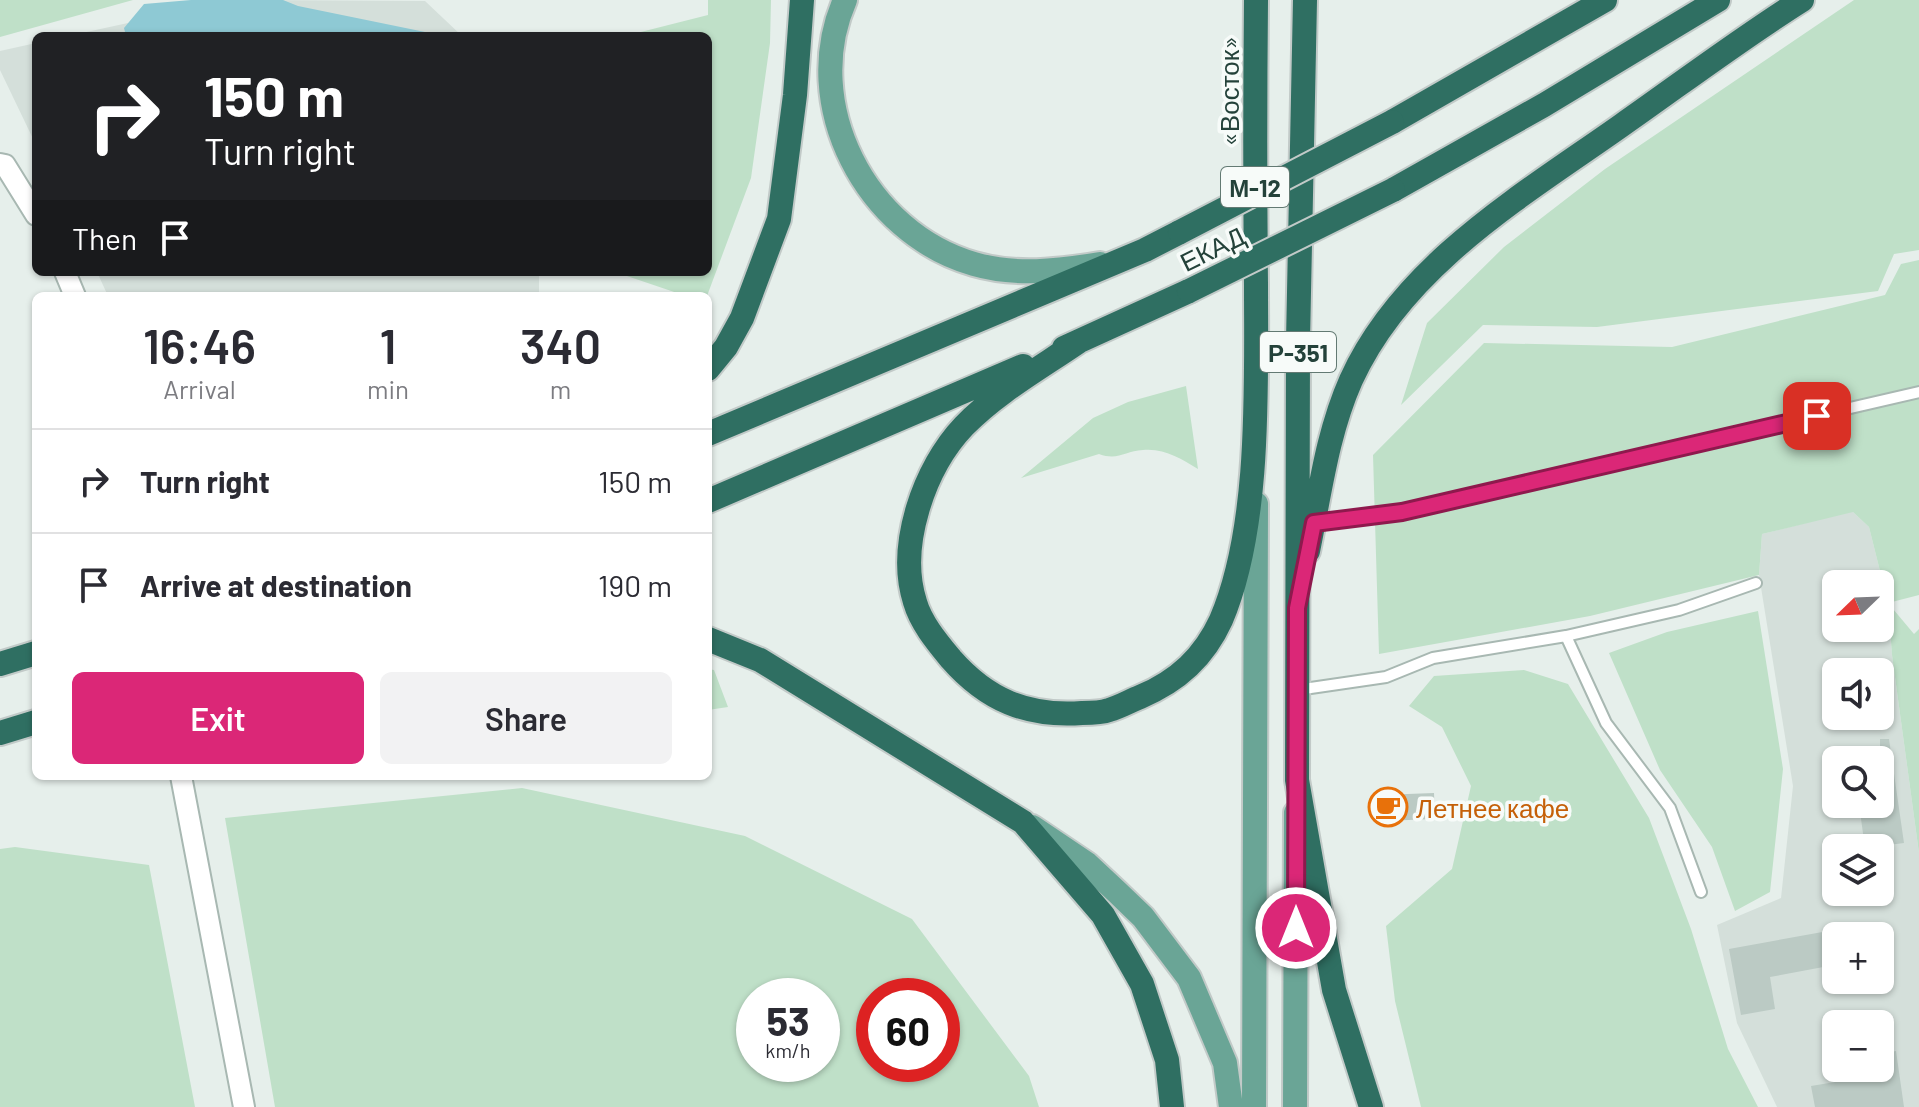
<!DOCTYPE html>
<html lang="en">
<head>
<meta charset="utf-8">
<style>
	:root { --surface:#fff; --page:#f2f2f3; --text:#2b2b33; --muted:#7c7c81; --line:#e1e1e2; --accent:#db2777 }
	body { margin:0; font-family:Barlow,sans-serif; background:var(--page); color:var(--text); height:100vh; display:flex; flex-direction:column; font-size:30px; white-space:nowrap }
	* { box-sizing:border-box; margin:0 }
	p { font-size:26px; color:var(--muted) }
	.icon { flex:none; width:44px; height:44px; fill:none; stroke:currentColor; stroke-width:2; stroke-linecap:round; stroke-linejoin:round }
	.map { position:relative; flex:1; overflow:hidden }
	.details { position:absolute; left:32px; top:292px; width:680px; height:488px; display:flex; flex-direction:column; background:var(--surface); border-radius:12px; box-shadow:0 2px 6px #0004 }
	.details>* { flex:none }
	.guide { position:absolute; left:32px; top:32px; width:680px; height:244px; border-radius:12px; box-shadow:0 2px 6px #0004; background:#202124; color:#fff; overflow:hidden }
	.needle { width:52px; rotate:247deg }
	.tools { position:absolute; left:1822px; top:570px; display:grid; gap:16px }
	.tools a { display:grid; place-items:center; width:72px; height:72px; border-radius:12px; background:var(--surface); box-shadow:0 2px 6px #0004; font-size:40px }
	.speed { position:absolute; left:736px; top:978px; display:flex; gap:16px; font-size:40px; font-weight:700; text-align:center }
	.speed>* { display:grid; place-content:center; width:104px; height:104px; border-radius:50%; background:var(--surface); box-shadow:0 2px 6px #0004; line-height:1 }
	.speed small { font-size:20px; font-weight:400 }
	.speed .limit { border:12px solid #d22; background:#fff; color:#111 }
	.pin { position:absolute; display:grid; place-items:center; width:68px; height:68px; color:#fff; margin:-34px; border-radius:16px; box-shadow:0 4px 12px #0006 }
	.me { position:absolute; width:88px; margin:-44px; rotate:0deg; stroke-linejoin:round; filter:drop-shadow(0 0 6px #0008) }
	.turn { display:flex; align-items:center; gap:28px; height:168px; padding:0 40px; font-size:36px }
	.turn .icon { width:104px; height:104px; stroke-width:2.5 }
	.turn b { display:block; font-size:56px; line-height:68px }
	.then { display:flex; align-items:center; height:76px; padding:0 40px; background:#0003; gap:16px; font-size:30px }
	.eta { display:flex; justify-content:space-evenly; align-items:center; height:136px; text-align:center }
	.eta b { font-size:48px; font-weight:600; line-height:56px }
	.primary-button { display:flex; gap:16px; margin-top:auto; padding:16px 40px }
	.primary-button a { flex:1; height:92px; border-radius:12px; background:var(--accent); color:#fff; font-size:32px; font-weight:600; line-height:92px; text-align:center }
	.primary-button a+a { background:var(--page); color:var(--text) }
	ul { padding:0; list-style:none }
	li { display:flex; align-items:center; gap:24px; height:104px; padding:0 40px; border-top:2px solid var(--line) }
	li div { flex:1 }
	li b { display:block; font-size:30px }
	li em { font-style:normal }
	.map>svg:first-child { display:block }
	.built { fill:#d4dfda; fill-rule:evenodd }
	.green { fill:#bfe0c8; fill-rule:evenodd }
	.water { fill:#8ec9d4 }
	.building { fill:#bbcac4 }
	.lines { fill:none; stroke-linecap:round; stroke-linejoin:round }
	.lane-casing { stroke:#a8b8b2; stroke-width:14 }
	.street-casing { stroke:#a8b8b2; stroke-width:24 }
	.primary-casing { stroke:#c2cac8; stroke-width:28 }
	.highway-casing { stroke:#c2cac8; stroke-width:28 }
	.lane { stroke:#fff; stroke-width:10 }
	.street { stroke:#fff; stroke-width:20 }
	.primary { stroke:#6aa596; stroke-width:24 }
	.highway { stroke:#2f6f62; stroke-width:24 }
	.highway-bridge-casing { stroke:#c2cac8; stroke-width:28; stroke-linecap:butt }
	.highway-bridge { stroke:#2f6f62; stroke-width:24 }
	.route-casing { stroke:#8e194d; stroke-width:20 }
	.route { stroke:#db2777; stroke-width:14 }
	.labels { text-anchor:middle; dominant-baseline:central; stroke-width:7; stroke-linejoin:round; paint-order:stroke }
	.shield { fill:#f7fbf9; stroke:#637a73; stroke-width:2 }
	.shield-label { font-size:24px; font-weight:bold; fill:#24423a }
	.street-label { font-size:26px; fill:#24423a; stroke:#f7fbf9 }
	.food-label { font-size:26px; fill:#c56008; stroke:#f7fbf9; text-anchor:start }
</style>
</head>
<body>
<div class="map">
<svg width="1919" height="1107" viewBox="0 0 1919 1107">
	<rect width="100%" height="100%" fill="#e6efeb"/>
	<path class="built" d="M 234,0 L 425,1 L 462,36 L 68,36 Z
		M 36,43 L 36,145 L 0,70 L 0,51 Z
		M 97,272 L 539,272 L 539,296 L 108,296 Z
		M 1852,511 L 1869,527 L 1888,603 L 1892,655 L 1919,853 L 1919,1107 L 1777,1107 L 1737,1023 L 1717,925 L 1781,898 L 1793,786 L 1759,575 L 1762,534 ZM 1836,584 L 1880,584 L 1880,628 L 1836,628 ZM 1836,672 L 1880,672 L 1880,716 L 1836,716 ZM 1836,760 L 1880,760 L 1880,804 L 1836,804 ZM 1836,848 L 1880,848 L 1880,892 L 1836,892 ZM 1836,936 L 1880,936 L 1880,980 L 1836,980 ZM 1836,1024 L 1880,1024 L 1880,1068 L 1836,1068 Z"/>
	<path class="green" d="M 0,0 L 133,0 L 0,37 Z
		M 708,0 L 771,0 L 770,43 L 751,178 L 707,296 L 686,296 L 624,275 L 624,272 L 708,272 L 708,36 L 625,36 L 708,15 Z
		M 1854,0 L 1919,0 L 1919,250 L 1894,254 L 1878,291 L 1597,327 L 1483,325 L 1401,405 L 1427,323 L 1504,247 L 1605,169 Z
		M 1919,260 L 1919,595 L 1888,603 L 1914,634 L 1919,629 L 1919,853 L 1892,655 L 1888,603 L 1869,527 L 1853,512 L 1762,534 L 1759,575 L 1590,616 L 1379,654 L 1373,455 L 1484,343 L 1672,347 L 1885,295 L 1901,264 Z
		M 1186,386 L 1198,469 C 1181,459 1165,448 1143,450 C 1125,451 1118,461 1099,454 L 1021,478 L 1093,418 L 1128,402 Z
		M 1758,611 L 1783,769 L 1770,892 L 1735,911 L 1712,847 L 1660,770 L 1609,653 L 1667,632 Z
		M 708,669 L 714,670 L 728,707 L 708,710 Z
		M 1524,670 L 1568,684 L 1649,818 L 1691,929 L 1728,1049 L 1758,1107 L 1421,1107 L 1395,1001 L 1386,926 L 1452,869 L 1471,786 L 1442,727 L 1409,706 L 1434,676 Z
		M 522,788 L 745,836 L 912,919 L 1029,1076 L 1039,1107 L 275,1107 L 225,818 ZM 822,996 L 822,1064 L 754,1064 L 754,996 ZM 874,996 L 942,996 L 942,1064 L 874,1064 Z
		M 15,847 L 149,865 L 195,1107 L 0,1107 L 0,849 Z"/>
	<path class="water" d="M 191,0 L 283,0 L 298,6 L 425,32 L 427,36 L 126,36 L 124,28 L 144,4 Z"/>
	<path class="building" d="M 1880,739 L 1889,739 L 1904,843 L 1865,848 L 1859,804 L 1880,804 Z
		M 1434,793 L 1435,819 L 1382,821 L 1381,795 Z
		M 1828,931 L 1834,965 L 1770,977 L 1775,1009 L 1741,1015 L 1729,949 Z
		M 1896,1051 L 1904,1107 L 1815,1107 L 1811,1086 L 1865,1077 L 1864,1068 L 1880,1068 L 1880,1054 Z"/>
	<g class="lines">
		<g class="lane-casing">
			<path id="lane" d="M 1312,523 L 1402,512 L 1919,392
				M 1566,636 L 1606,723 L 1670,808 L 1701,892
				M 1297,690 L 1386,677 L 1433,658 L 1566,636 L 1679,610 L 1756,583"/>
		</g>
		<g class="street-casing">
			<path id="street" d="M 0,164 L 5,165 L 36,215
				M 65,272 L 75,296
				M 181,776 L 244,1107"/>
		</g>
		<g class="primary-casing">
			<path id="primary" d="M 845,0 C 799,104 866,233 974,264 C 1015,276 1058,271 1100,264
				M 1032,827 L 1087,864 L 1117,892 L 1143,917 L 1189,978 L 1225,1063 L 1231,1107
				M 1254,1107 L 1256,504
				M 1295,1107 L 1296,813"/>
		</g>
		<g class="highway-casing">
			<path id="highway" d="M 1305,0 L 1298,341 L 1297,780 L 1334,990 L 1371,1107
				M 1392,122 L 1605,0
				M 1393,190 L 1544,105 L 1718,0
				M 1078,342 C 1040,368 996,393 964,426 C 924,468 897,546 915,602 C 921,623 937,642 951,659 C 987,700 1027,717 1082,713 C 1091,713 1101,713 1109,710 C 1120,707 1130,701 1140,697 C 1178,681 1204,657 1221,620 C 1261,527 1256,385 1256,285 C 1255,190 1255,95 1256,0
				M 1064,348 L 1189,291
				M 708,369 L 726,347 L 742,318 L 779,219 L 795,95 L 802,0
				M 708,434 L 1145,250 L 1180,232
				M 708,501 L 1023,366
				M 1308,551 C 1320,493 1327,434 1351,380 C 1403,265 1523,195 1622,125 C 1682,83 1740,39 1802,0
				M 708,639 L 760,660 L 1023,822 L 1103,915 L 1142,984 L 1167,1060 L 1172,1107
				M 0,664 L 36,653
				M 0,733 L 36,722"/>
		</g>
		<use href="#lane" class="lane"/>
		<use href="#street" class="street"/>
		<use href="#primary" class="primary"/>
		<use href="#highway" class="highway"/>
		<g class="highway-bridge-casing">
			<path id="highway-bridge" d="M 1180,232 L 1392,122
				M 1189,291 L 1393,190"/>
		</g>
		<use href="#highway-bridge" class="highway-bridge"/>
	</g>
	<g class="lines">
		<g class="route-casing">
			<path id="route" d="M 1296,928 L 1297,608 L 1314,523 L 1402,512 L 1817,416"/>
		</g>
		<use href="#route" class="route"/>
	</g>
	<defs>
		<g id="cafe-ring" transform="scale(2)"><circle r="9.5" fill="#f7fbf9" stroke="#e8710a" stroke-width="1.5"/><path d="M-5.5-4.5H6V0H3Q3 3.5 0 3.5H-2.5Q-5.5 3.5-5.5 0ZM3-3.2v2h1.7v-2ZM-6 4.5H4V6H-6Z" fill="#e8710a"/></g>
	</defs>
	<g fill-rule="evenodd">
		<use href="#cafe-ring" x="1388" y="807"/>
	</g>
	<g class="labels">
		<g class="shield">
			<rect x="1221" y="167" width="68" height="40" rx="6"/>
			<rect x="1260" y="332" width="76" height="40" rx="6"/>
		</g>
		<g class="shield-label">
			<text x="1255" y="187">М-12</text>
			<text x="1298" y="352">Р-351</text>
		</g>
		<g class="street-label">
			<text transform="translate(1228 91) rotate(-90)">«Восток»</text>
			<text transform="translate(1212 248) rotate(-26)">ЕКАД</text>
		</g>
		<g class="food-label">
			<text x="1416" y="807">Летнее кафе</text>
		</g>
	</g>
</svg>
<div class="tools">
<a><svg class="needle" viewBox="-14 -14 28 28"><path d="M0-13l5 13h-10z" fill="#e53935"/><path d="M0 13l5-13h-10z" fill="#7c7c81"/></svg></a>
<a><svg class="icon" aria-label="sound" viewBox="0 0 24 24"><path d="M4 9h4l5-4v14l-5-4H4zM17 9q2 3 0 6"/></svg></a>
<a><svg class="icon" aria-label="search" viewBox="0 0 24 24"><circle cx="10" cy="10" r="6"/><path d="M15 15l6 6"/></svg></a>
<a><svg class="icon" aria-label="layers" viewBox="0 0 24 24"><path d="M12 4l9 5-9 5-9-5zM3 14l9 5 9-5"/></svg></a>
<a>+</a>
<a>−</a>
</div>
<div class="speed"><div>53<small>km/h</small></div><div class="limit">60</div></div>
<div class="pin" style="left:1817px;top:416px;background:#d93025"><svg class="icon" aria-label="arrive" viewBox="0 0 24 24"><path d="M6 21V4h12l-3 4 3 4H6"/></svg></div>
<svg class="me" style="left:1296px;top:928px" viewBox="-20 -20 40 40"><circle r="17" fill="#db2777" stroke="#fff" stroke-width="3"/><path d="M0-11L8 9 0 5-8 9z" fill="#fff"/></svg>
<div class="guide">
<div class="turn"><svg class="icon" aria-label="right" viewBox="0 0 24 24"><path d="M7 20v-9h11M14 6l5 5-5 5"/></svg><div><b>150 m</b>Turn right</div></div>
<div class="then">Then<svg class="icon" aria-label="arrive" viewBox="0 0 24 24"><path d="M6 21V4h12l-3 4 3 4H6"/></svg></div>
</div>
<section class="details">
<div class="eta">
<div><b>16:46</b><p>Arrival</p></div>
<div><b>1</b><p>min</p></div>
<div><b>340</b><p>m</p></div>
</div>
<ul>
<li><svg class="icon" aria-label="right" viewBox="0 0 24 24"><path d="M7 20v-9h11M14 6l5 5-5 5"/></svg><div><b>Turn right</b></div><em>150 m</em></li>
<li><svg class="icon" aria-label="arrive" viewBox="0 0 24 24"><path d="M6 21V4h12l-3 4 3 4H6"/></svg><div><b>Arrive at destination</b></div><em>190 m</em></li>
</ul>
<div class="primary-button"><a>Exit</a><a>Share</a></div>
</section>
</div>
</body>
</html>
